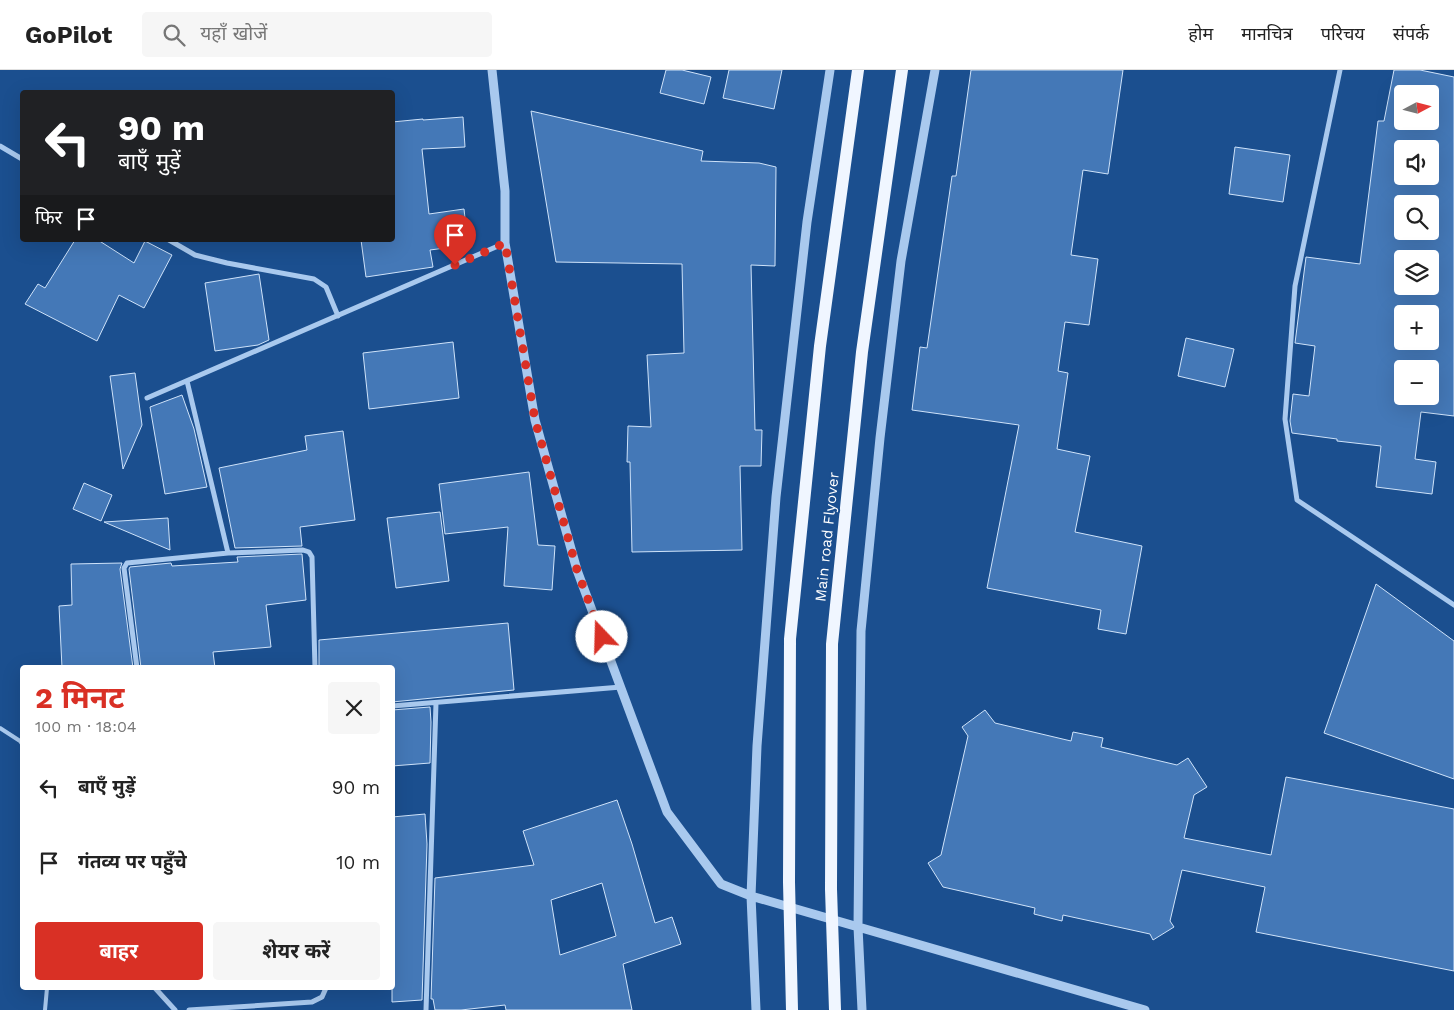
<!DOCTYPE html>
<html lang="hi">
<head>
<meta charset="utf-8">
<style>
	:root { --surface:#fff; --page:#f6f6f6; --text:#222; --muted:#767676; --line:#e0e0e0; --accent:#d93025 }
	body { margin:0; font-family:"Work Sans","Noto Sans Devanagari",sans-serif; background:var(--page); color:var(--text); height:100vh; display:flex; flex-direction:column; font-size:19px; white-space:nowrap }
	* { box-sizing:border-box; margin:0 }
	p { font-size:16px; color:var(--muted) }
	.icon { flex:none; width:28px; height:28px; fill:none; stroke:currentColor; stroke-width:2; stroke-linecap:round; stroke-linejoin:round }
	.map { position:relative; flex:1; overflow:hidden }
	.panel { position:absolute; left:20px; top:595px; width:375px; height:325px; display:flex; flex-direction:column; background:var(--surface); border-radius:5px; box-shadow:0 5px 20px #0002 }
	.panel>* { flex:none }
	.hud { position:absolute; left:20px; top:20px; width:375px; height:152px; border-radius:5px; box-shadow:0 5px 20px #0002; background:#202124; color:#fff; overflow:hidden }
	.needle { width:32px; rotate:83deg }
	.controls { position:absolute; left:1394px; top:15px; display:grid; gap:10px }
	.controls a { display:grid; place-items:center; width:45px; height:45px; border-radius:5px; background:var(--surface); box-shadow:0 5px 20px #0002; font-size:25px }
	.pin { position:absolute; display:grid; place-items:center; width:42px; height:42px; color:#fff; margin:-51px -21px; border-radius:50% 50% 50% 0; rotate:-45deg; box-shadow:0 0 5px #0007 }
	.pin .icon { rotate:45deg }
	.me { position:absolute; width:55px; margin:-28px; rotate:339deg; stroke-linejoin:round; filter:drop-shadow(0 0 4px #0008) }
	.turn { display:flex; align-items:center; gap:18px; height:105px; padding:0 15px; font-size:22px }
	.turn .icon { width:65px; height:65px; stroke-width:2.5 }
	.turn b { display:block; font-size:35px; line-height:42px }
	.then { display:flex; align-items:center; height:48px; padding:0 15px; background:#0003; gap:10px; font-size:19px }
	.round { display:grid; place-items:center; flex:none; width:52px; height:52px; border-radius:5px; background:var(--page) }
	.summary { display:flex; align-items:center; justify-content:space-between; height:85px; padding:0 15px }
	h1 { font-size:30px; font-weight:700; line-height:38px; color:var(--accent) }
	.primary-button { display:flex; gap:10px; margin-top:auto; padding:10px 15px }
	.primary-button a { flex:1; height:58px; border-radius:5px; background:var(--accent); color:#fff; font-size:20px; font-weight:700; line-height:58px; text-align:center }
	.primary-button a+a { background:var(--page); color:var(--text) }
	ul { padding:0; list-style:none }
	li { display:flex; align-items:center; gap:15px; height:75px; padding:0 15px }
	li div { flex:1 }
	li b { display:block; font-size:19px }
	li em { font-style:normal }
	header { display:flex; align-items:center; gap:30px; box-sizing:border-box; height:70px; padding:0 25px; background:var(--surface); border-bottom:1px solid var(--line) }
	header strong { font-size:24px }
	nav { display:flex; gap:28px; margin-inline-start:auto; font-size:18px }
	.search { width:350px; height:45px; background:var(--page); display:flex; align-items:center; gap:12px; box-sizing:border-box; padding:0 18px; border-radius:5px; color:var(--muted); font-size:19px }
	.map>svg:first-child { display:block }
	.building { fill:#4478b7; stroke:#cfe3fa; fill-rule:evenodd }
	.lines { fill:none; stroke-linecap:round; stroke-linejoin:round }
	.service { stroke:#a9c9ee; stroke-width:4 }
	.minor { stroke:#a9c9ee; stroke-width:5 }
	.tertiary { stroke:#a9c9ee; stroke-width:9 }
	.primary-bridge { stroke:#f0f6ff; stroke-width:12 }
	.route { stroke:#d93025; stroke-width:9; stroke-dasharray:0 16.2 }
	.labels { text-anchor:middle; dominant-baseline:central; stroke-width:4; stroke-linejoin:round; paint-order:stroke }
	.street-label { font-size:15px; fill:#fff; stroke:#1b4f8f }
</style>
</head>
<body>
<header>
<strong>GoPilot</strong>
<div class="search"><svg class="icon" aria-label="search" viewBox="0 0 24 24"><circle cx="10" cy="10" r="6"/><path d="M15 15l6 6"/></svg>यहाँ खोजें</div>
<nav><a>होम</a><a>मानचित्र</a><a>परिचय</a><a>संपर्क</a></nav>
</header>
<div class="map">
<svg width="1454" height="940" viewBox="0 0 1454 940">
	<rect width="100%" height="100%" fill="#1b4f8f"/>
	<path class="building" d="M 666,0 L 682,0 L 711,7 L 704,34 L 660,23 Z
		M 729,0 L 782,0 L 774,39 L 723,28 Z
		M 971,0 L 1123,0 L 1108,104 L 1083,100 L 1071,185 L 1098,189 L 1089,255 L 1065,252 L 1058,301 L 1068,303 L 1057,379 L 1090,386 L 1075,462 L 1142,476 L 1126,564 L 1098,559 L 1101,540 L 987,518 L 1019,355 L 912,340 L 920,277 L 927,278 L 952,106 L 956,106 Z
		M 1394,0 L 1420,0 L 1454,7 L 1454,346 L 1421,342 L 1415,389 L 1436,392 L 1432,424 L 1376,417 L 1381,376 L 1337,371 L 1337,369 L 1292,363 L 1290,351 L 1293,324 L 1309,326 L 1315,276 L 1295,273 L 1306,187 L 1360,194 L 1378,51 L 1384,51 ZM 1402,24 L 1430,24 L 1430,51 L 1402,51 ZM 1402,79 L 1430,79 L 1430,106 L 1402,106 ZM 1402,134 L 1430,134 L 1430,161 L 1402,161 ZM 1402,189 L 1430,189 L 1430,216 L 1402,216 ZM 1402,244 L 1430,244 L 1430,271 L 1402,271 ZM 1402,299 L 1430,299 L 1430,326 L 1402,326 Z
		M 531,41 L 703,81 L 701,91 L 759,93 L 776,97 L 775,196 L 751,195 L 755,360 L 762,360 L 761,396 L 740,396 L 742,480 L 632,482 L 630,392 L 627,392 L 628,356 L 651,357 L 647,285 L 684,283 L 682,194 L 556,192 Z
		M 463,47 L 465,77 L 422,79 L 429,144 L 464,139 L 468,175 L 430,180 L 433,197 L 366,207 L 361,170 L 392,170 L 392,52 L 423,49 L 423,50 Z
		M 1235,77 L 1290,85 L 1283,132 L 1229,124 Z
		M 75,170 L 98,170 L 134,193 L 145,171 L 172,185 L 144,238 L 119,225 L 97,271 L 25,234 L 38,214 L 45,218 Z
		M 259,204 L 269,270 L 258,275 L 215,281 L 205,213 Z
		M 1186,268 L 1234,279 L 1225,317 L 1178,306 Z
		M 453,272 L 459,328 L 369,339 L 363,283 Z
		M 135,303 L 142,355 L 123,399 L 110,306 Z
		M 182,325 L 194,359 L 207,417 L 165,424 L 150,337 Z
		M 343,361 L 355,450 L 300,457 L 302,476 L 235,478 L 219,398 L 307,380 L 305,366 Z
		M 529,402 L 538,475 L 555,476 L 552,520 L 504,516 L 508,457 L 445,464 L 439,414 Z
		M 84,413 L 112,425 L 101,451 L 73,439 Z
		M 440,442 L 449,511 L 396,518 L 387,448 Z
		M 168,448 L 170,480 L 104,452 Z
		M 302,484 L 306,530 L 266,535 L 271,577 L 213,582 L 215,598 L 141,598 L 129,499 L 130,497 L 171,493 L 172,496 L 238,492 L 237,487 Z
		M 122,493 L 120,499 L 133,598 L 62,598 L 59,536 L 72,535 L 71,494 Z
		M 1376,514 L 1454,571 L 1454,709 L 1324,663 Z
		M 508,553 L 514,620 L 392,632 L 392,598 L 319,598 L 319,570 Z
		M 430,637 L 431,652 L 430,693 L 392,696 L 392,640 Z
		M 985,640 L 995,653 L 1071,671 L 1073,662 L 1103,668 L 1101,677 L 1177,695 L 1188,688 L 1207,717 L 1194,725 L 1184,768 L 1271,785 L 1286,707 L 1454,739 L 1454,901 L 1256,862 L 1265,817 L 1182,800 L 1170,851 L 1174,857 L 1153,870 L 1150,864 L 1063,845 L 1062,851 L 1034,844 L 1035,838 L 943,817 L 928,793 L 941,785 L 968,666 L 962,657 Z
		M 617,730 L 632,774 L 655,853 L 672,847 L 681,874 L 623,894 L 632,940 L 506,940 L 505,935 L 461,940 L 435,940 L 433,929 L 431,929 L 435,808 L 534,795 L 523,761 ZM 602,813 L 616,866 L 560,885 L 551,830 Z
		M 425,744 L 427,774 L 422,930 L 392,932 L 392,747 Z"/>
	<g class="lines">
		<path class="service" d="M 0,658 L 20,671 L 22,674
			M 45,940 L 47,918"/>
		<path class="minor" d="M 1340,0 L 1295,216 L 1285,349 L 1297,430 L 1454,535
			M 0,76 L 22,89
			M 169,170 L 195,185 L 227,193 L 314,209 L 326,217 L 338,246
			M 187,311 L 228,483
			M 147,328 L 505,173
			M 137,598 L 124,498 L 127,493 L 228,483 L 303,480 L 309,482 L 312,487 L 315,598
			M 392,636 L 621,617
			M 155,918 L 175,940
			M 189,940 L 312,932 L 322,927 L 326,918
			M 426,940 L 436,633"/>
		<path class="tertiary" d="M 492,0 L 505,121 L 505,173 L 535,350 L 577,500 L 667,742 L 721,814 L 751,826 L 1145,940
			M 756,940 L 751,826 L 757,676 L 776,427 L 807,152 L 830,0
			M 862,940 L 858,857 L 861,561 L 880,368 L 901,191 L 935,0"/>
		<path class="primary-bridge" d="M 792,940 L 789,812 L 790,569 L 820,276 L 858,0
			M 835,940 L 831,819 L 832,574 L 862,282 L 902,0"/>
	</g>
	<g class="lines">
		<path class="route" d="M 455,195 L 505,173 L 535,350 L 577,500 L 602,567"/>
	</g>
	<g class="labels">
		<g class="street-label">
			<text transform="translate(827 467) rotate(-84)">Main road Flyover</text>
		</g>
	</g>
</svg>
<div class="controls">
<a><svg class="needle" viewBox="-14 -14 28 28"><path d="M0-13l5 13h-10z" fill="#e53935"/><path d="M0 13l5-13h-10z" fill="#767676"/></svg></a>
<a><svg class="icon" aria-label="sound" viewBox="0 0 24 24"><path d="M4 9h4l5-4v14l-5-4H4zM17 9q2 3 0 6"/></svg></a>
<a><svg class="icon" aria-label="search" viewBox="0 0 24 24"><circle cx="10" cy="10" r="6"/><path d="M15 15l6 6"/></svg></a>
<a><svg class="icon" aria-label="layers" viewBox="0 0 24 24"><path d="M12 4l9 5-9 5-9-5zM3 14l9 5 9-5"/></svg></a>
<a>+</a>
<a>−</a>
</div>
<div class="pin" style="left:455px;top:195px;background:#d93025"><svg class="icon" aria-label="arrive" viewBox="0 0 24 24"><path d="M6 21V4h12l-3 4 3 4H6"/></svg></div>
<svg class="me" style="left:602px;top:567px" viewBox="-20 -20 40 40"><circle r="19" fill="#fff"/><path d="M0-13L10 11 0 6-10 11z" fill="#d93025"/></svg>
<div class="hud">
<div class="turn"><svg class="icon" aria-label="left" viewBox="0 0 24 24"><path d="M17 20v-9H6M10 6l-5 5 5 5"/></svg><div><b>90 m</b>बाएँ मुड़ें</div></div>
<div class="then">फिर<svg class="icon" aria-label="arrive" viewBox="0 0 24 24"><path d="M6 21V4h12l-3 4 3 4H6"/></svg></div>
</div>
<section class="panel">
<div class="summary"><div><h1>2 मिनट</h1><p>100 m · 18:04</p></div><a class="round"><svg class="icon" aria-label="close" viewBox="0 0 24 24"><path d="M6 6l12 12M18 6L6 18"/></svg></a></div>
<ul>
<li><svg class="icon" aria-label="left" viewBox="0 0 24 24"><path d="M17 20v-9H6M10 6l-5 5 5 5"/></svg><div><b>बाएँ मुड़ें</b></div><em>90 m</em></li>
<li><svg class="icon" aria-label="arrive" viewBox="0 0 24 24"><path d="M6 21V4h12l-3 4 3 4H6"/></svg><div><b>गंतव्य पर पहुँचे</b></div><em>10 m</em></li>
</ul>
<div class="primary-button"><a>बाहर</a><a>शेयर करें</a></div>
</section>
</div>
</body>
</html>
